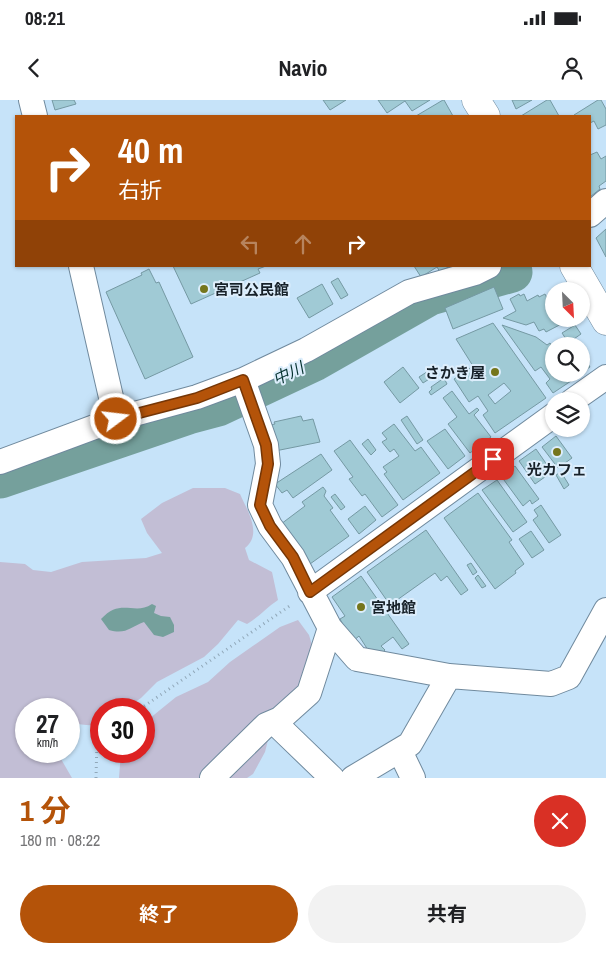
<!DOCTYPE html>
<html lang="ja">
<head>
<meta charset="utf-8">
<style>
	:root { --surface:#fff; --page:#f2f2f2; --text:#202124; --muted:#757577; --accent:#b45309 }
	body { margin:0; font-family:"Archivo Narrow","Noto Sans JP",sans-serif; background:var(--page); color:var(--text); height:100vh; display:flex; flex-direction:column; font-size:19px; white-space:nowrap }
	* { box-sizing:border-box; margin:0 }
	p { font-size:16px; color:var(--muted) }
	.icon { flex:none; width:28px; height:28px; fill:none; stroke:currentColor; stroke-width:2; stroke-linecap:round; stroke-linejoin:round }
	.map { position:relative; height:678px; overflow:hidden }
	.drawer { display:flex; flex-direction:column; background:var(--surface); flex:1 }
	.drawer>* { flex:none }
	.banner { position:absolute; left:15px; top:15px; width:576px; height:152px; border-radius:0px; box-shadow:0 1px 4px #0004; background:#b45309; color:#fff; overflow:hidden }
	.needle { width:32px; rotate:156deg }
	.buttons { position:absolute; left:545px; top:182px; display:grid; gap:10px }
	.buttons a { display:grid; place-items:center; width:45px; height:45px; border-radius:50%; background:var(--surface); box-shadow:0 1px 4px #0004; font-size:25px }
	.speed { position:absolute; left:15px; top:598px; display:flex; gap:10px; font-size:25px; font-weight:700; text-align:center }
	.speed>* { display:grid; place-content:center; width:65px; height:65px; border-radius:50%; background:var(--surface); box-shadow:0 1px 4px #0004; line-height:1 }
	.speed small { font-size:12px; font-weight:400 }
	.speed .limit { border:8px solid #d22; background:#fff; color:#111 }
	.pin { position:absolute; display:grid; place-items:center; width:42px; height:42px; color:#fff; margin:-21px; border-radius:10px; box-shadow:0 2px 8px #0006 }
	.me { position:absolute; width:55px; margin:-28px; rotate:75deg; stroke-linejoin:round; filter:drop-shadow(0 0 4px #0008) }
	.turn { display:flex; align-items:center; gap:18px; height:105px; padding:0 20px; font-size:22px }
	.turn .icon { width:65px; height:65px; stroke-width:2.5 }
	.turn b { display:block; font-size:35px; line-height:42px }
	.lanes { display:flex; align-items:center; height:48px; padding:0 20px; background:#0003; justify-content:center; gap:25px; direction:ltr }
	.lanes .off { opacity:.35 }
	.round { display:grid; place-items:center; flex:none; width:52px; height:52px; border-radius:26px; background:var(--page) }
	.headline { display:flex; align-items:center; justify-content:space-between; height:85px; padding:0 20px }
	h1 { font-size:30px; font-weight:700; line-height:38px; color:var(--accent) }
	.cta { display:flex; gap:10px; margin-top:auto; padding:10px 20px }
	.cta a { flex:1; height:58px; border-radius:30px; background:var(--accent); color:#fff; font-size:20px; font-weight:700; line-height:58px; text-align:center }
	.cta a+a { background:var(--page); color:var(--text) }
	.status { display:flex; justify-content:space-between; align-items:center; height:35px; padding:0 25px; background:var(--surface); direction:ltr }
	.status svg { height:14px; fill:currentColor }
	header { display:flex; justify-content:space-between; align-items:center; height:65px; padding:0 20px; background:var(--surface); font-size:22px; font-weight:700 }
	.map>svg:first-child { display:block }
	.green { fill:#c2bed5 }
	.water { fill:#75a09c }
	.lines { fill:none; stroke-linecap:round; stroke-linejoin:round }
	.river { stroke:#75a09c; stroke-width:41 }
	.building { fill:#a0cad5; stroke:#7599a3; fill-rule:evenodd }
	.minor-casing { stroke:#708a9e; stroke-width:26 }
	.secondary-casing { stroke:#708a9e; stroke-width:29 }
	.path { stroke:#91a8b9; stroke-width:3; stroke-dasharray:1 4; stroke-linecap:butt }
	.minor { stroke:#fff; stroke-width:24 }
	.secondary { stroke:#fff; stroke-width:28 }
	.route-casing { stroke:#753606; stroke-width:12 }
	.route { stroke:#b45309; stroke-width:9 }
	.poi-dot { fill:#75761c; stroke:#ddeefc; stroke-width:2 }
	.labels { text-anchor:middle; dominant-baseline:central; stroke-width:4; stroke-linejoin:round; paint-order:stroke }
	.poi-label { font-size:15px; font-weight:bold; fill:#172129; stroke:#ddeefc; text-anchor:start }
	.water-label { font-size:16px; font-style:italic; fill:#04312e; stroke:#ddeefc }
</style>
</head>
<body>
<div class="status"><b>08:21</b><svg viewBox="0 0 49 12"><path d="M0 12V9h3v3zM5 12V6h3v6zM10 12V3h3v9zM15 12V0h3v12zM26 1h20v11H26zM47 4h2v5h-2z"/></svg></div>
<header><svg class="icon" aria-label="back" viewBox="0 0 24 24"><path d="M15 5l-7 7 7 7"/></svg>Navio<svg class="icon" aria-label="person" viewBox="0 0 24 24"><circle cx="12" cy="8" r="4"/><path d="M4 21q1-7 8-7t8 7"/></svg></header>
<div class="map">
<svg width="606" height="678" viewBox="0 0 606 678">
	<rect width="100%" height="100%" fill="#c6e3f9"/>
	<path class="green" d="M 193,388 L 225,388 L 240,394 C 247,410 263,434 245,448 L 249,460 L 272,472 L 278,500 C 266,508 259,517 247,524 L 238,520 L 218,544 L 204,557 L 157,582 L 141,598 L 125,609 L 101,609 L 101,623 C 91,628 81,623 69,624 L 69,609 L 26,609 L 26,651 L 60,651 L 61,659 L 72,678 L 0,678 L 0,462 L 25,464 L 33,470 L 51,472 L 82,462 L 146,458 L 162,453 L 147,433 L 141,419 L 162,403 Z
		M 298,520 L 309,535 L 312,545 L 305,578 L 269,636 L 265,652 L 253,674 L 247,678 L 119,678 L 121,651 L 144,651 L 144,623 L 176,597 L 208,582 L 230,562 L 280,527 Z"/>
	<path class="water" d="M 152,504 L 156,506 L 154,513 L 161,516 L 170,517 L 174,525 L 174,532 L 163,537 L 154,535 L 144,522 C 130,527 126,535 109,530 L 101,519 C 121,497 134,516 152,504 Z"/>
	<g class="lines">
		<path class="river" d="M 0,378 L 188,314 L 218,306 L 314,261 L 430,195 L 512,172"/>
	</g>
	<path class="building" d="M 52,0 L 74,0 L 76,4 L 55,10 Z
		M 323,0 L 346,0 L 330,10 Z
		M 378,0 L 430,0 L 412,11 L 405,1 L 387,13 Z
		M 444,0 L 453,16 L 416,16 L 443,0 Z
		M 512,0 L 532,0 L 516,9 Z
		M 547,0 L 550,0 L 559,16 L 521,16 Z
		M 598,0 L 601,0 L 606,9 L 606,25 L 598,29 L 594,21 L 590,23 L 590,16 L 575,16 L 574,15 Z
		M 597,52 L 601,59 L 606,56 L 606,81 L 599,86 L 600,89 L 590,97 L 590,55 Z
		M 606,129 L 606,157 L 596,138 Z
		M 173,166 L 266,166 L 258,169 L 260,173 L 191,204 Z
		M 414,166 L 450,166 L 440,172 L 437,167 L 421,177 Z
		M 149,169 L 156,183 L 159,182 L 193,257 L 145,279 L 106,192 L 142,175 L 141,173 Z
		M 338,178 L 348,195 L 341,199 L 331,182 Z
		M 322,184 L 333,204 L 309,218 L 297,198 Z
		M 494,187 L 503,209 L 453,229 L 445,208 Z
		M 519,194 L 520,196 L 524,194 L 527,201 L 538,195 L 539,197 L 545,194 L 548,200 L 554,197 L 554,219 L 571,219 L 546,232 L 544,229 L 539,231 L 534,222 L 526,225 L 503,218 L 516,211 L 510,199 Z
		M 493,223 L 546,298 L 495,333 L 483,315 L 488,311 L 478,296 L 469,302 L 454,279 L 473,266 L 456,239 ZM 504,283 L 511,291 L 495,304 L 488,295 Z
		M 502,225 L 536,237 L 547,245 L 550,243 L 554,249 L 554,274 L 575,274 L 577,277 L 553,293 L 546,283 L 550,279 L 541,267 L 535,271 Z
		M 575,225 L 581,234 L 571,241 L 566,239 L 562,233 Z
		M 581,254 L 590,267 L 581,273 Z
		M 403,267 L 419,288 L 400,303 L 384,282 Z
		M 433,268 L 437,274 L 423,283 L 419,277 Z
		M 444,278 L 447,284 L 431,295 L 429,292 L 432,289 L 431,287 Z
		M 452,291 L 469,314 L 477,308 L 479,310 L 474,315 L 491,337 L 470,353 L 448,324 L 457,317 L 443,298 Z
		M 301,316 L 303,321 L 313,319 L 320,342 L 275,351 L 270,325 L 275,324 L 274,322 Z
		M 407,316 L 423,340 L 417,344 L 401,320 Z
		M 394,324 L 415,351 L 421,347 L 440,373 L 403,400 L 384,374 L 387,372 L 383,367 L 399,356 L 394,349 L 390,352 L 382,342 L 387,339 L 382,333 Z
		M 445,329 L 465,356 L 448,369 L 427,341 Z
		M 556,336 L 572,358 L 558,368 L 542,347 Z
		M 368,339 L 376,350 L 371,355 L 362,344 Z
		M 350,340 L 398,405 L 382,417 L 365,394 L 362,396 L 349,379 L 353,377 L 334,351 Z
		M 536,349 L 552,372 L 535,384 L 519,361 Z
		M 321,354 L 332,370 L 293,398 L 287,390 L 282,393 L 275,384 Z
		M 515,366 L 539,399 L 532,404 L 530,400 L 523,406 L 501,376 Z
		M 561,372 L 569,385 L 564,389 L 556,375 Z
		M 497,380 L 527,422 L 513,432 L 482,390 Z
		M 323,387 L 326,391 L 324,396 L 333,408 L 330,410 L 349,436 L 310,464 L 281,424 L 305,406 L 302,402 Z
		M 478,393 L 512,440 L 509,442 L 524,464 L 515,471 L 516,473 L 495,489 L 444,418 Z
		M 335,394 L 345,407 L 341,410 L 331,397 Z
		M 541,405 L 561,435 L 549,443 L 533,420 L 538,416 L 534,410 Z
		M 365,406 L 376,420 L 359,434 L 348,419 Z
		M 426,430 L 468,490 L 461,495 L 447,476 L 441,481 L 435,473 L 390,505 L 367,472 Z
		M 531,431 L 544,450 L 532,458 L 519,439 Z
		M 471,463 L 477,472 L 473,475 L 467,465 Z
		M 478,475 L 486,486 L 482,488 L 475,478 Z
		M 361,476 L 409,544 L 402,549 L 393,537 L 381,546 L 385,550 L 381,554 L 368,550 L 359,536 L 352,542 L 340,519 L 345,516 L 332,497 Z"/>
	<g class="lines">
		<g class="minor-casing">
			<path id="minor" d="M 31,0 L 35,16
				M 590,115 L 606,101
				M 81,166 L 116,319
				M 572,301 L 606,277
				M 0,362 L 116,319 L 197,297 L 243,280 L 306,250 L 409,192 L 475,173 L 489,166
				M 310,492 L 554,315
				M 330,528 L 357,559 L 449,576 L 551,584 L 569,577 L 606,510
				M 274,622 L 332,678
				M 400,651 L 413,678
				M 212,678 L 266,625 L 280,619 L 309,593 L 330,528 L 293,457 L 270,426 L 260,405 L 268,364 L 266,345 L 243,280
				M 353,678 L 410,644 L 449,576"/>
		</g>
		<g class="secondary-casing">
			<path id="secondary" d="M 476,0 L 486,16
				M 574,166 L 606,221"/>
		</g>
		<path class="path" d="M 140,609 L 291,505
			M 96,678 L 97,639 L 101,636"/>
		<use href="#minor" class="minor"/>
		<use href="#secondary" class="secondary"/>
	</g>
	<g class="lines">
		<g class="route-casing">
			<path id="route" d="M 116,319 L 197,298 L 243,280 L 266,345 L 268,364 L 260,405 L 270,426 L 293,457 L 310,492 L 493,359"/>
		</g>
		<use href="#route" class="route"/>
	</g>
	<g class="poi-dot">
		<circle cx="204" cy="189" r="5"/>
		<circle cx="495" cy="272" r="5"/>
		<circle cx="557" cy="352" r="5"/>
		<circle cx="361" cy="507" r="5"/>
	</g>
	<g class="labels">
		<g class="poi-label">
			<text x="214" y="189">宮司公民館</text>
			<text x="485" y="272" text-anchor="end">さかき屋</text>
			<text x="557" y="369" text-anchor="middle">光カフェ</text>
			<text x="371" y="507">宮地館</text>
		</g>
		<g class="water-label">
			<text transform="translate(288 273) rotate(-25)">中川</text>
		</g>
	</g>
</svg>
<div class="buttons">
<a><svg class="needle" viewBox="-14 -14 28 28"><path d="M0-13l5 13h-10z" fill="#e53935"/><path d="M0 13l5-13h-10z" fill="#757577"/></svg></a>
<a><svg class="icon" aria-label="search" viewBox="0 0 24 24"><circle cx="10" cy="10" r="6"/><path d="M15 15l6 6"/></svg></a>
<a><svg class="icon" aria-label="layers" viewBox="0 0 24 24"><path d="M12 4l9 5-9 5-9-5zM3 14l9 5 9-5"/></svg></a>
</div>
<div class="speed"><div>27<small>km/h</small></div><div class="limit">30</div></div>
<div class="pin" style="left:493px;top:359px;background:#d93025"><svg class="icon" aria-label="arrive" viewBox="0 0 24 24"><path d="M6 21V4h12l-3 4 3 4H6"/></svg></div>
<svg class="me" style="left:116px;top:319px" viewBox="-20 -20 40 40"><circle r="17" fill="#b45309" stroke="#fff" stroke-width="3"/><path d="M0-11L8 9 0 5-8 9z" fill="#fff"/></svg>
<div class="banner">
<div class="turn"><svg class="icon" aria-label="right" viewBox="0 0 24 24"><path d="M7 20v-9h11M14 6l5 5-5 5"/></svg><div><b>40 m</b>右折</div></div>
<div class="lanes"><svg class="icon off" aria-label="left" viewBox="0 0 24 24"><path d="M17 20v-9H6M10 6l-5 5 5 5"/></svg><svg class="icon off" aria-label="ahead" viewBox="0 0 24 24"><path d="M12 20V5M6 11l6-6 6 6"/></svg><svg class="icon" aria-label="right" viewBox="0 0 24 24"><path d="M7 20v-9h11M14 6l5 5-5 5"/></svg></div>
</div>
</div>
<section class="drawer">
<div class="headline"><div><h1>1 分</h1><p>180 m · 08:22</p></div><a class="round" style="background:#d93025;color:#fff"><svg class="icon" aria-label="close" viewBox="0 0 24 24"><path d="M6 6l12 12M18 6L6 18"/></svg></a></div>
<div class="cta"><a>終了</a><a>共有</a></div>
</section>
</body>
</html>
